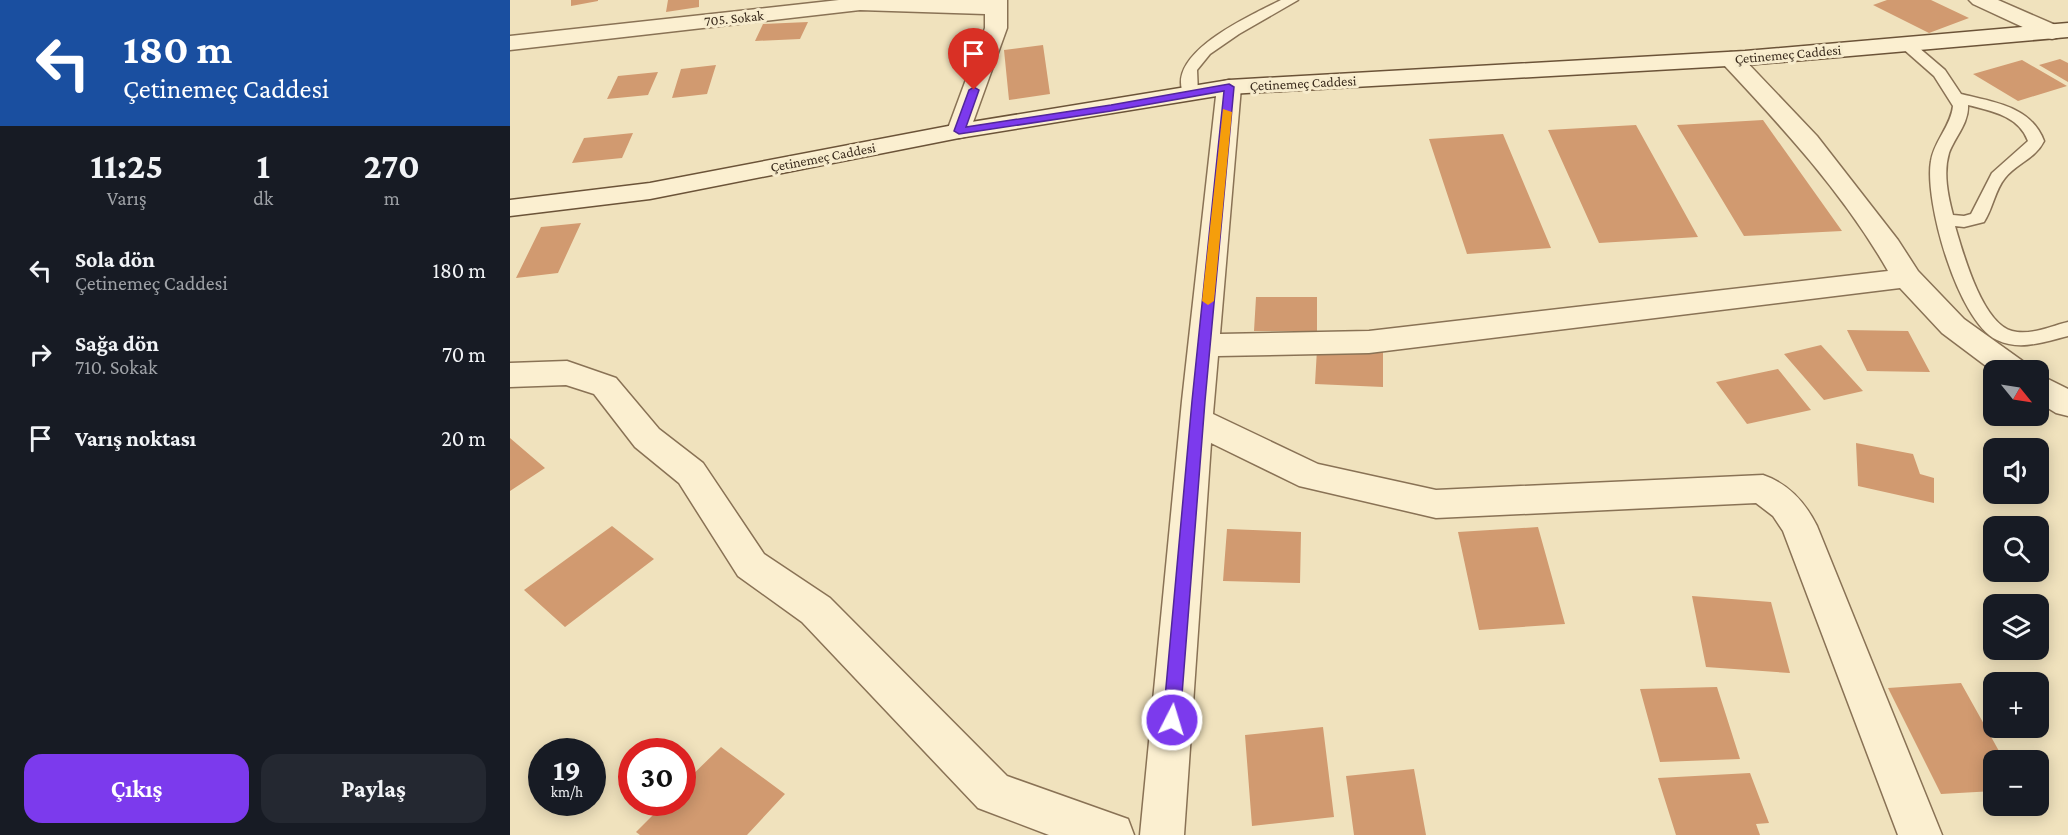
<!DOCTYPE html>
<html lang="tr">
<head>
<meta charset="utf-8">
<style>
	:root { --surface:#171b24; --page:#242831; --text:#f1f3f6; --muted:#9ea1a6; --accent:#7c3aed }
	body { margin:0; font-family:"Crimson Pro",serif; background:var(--page); color:var(--text); height:100vh; display:flex; flex-direction:column; font-size:22px; white-space:nowrap }
	* { box-sizing:border-box; margin:0 }
	p { font-size:20px; color:var(--muted) }
	.icon { flex:none; width:33px; height:33px; fill:none; stroke:currentColor; stroke-width:2; stroke-linecap:round; stroke-linejoin:round }
	.map { position:relative; flex:1; overflow:hidden }
	.drawer { display:flex; flex-direction:column; background:var(--surface); width:510px }
	.drawer>* { flex:none }
	.hud { background:#1a4fa0; color:#fff; overflow:hidden }
	.needle { width:39px; rotate:120deg }
	.controls { position:absolute; left:1473px; top:360px; display:grid; gap:12px }
	.controls a { display:grid; place-items:center; width:66px; height:66px; border-radius:12px; background:var(--surface); box-shadow:0 3px 15px #0003; font-size:30px }
	.speed { position:absolute; left:18px; top:738px; display:flex; gap:12px; font-size:30px; font-weight:700; text-align:center }
	.speed>* { display:grid; place-content:center; width:78px; height:78px; border-radius:50%; background:var(--surface); box-shadow:0 3px 15px #0003; line-height:1 }
	.speed small { font-size:15px; font-weight:400 }
	.speed .limit { border:9px solid #d22; background:#fff; color:#111 }
	.pin { position:absolute; display:grid; place-items:center; width:51px; height:51px; color:#fff; margin:-62px -26px; border-radius:50% 50% 50% 0; rotate:-45deg; box-shadow:0 0 6px #0007 }
	.pin .icon { rotate:45deg }
	.me { position:absolute; width:66px; margin:-33px; rotate:5deg; stroke-linejoin:round; filter:drop-shadow(0 0 4px #0008) }
	.turn { display:flex; align-items:center; gap:21px; height:126px; padding:0 24px; font-size:27px }
	.turn .icon { width:78px; height:78px; stroke-width:2.5 }
	.turn b { display:block; font-size:42px; line-height:51px }
	.eta { display:flex; justify-content:space-evenly; align-items:center; height:102px; text-align:center }
	.eta b { font-size:36px; font-weight:700; line-height:42px }
	.primary-button { display:flex; gap:12px; margin-top:auto; padding:12px 24px }
	.primary-button a { flex:1; height:69px; border-radius:18px; background:var(--accent); color:#fff; font-size:24px; font-weight:700; line-height:69px; text-align:center }
	.primary-button a+a { background:var(--page); color:var(--text) }
	ul { padding:0; list-style:none }
	li { display:flex; align-items:center; gap:18px; height:84px; padding:0 24px }
	li div { flex:1 }
	li b { display:block; font-size:22px }
	li em { font-style:normal }
	main { display:flex; flex:1; min-height:0 }
	.map>svg:first-child { display:block }
	.building { fill:#d19a70 }
	.lines { fill:none; stroke-linecap:round; stroke-linejoin:round }
	.lane-casing { stroke:#897255; stroke-width:3 }
	.street-casing { stroke:#897255; stroke-width:3 }
	.secondary-casing { stroke:#6b5338; stroke-width:3 }
	.lane { fill:#fbefd0; fill-rule:evenodd }
	.street { fill:#fbefd0; fill-rule:evenodd }
	.secondary { fill:#fbefd0; fill-rule:evenodd }
	.route { fill:#7c3aed; stroke:#51269a; stroke-width:1.5 }
	.slow { fill:#f59e0b }
	.labels { text-anchor:middle; dominant-baseline:central; stroke-width:6; stroke-linejoin:round; paint-order:stroke }
	.far-street-label { font-size:14px; fill:#38291b; stroke:#f7eccd }
</style>
</head>
<body>
<main>
<section class="drawer">
<div class="hud">
<div class="turn"><svg class="icon" aria-label="left" viewBox="0 0 24 24"><path d="M17 20v-9H6M10 6l-5 5 5 5"/></svg><div><b>180 m</b>Çetinemeç Caddesi</div></div>
</div>
<div class="eta">
<div><b>11:25</b><p>Varış</p></div>
<div><b>1</b><p>dk</p></div>
<div><b>270</b><p>m</p></div>
</div>
<ul>
<li><svg class="icon" aria-label="left" viewBox="0 0 24 24"><path d="M17 20v-9H6M10 6l-5 5 5 5"/></svg><div><b>Sola dön</b><p>Çetinemeç Caddesi</p></div><em>180 m</em></li>
<li><svg class="icon" aria-label="right" viewBox="0 0 24 24"><path d="M7 20v-9h11M14 6l5 5-5 5"/></svg><div><b>Sağa dön</b><p>710. Sokak</p></div><em>70 m</em></li>
<li><svg class="icon" aria-label="arrive" viewBox="0 0 24 24"><path d="M6 21V4h12l-3 4 3 4H6"/></svg><div><b>Varış noktası</b></div><em>20 m</em></li>
</ul>
<div class="primary-button"><a>Çıkış</a><a>Paylaş</a></div>
</section>
<div class="map">
<svg width="1558" height="835" viewBox="0 0 1558 835">
	<rect width="100%" height="100%" fill="#f0e2bd"/>
	<path class="building" d="M 61,0 L 88,0 L 88,1 L 61,6 Z
		M 158,0 L 189,0 L 189,7 L 156,12 Z
		M 1377,0 L 1421,0 L 1459,18 L 1419,33 L 1363,5 Z
		M 298,22 L 290,39 L 245,41 L 253,24 Z
		M 533,45 L 540,94 L 499,100 L 494,50 Z
		M 1550,59 L 1558,63 L 1558,82 L 1529,65 Z
		M 1512,60 L 1557,86 L 1508,101 L 1463,74 Z
		M 206,65 L 197,94 L 162,98 L 171,69 Z
		M 148,72 L 138,95 L 97,99 L 108,76 Z
		M 1253,120 L 1332,231 L 1234,236 L 1167,125 Z
		M 1126,125 L 1188,237 L 1089,243 L 1038,130 Z
		M 123,133 L 112,158 L 62,163 L 74,138 Z
		M 993,134 L 1041,248 L 957,254 L 919,139 Z
		M 71,223 L 48,273 L 6,278 L 31,227 Z
		M 746,297 L 807,297 L 807,331 L 744,331 Z
		M 1337,330 L 1398,331 L 1420,372 L 1357,371 Z
		M 1311,345 L 1353,391 L 1314,400 L 1274,354 Z
		M 807,349 L 873,351 L 873,387 L 805,384 Z
		M 1268,369 L 1301,410 L 1237,424 L 1206,382 Z
		M 0,438 L 35,468 L 0,491 Z
		M 1346,443 L 1403,454 L 1410,474 L 1424,478 L 1424,503 L 1348,486 Z
		M 102,526 L 144,559 L 55,627 L 14,590 Z
		M 1028,527 L 1055,624 L 969,630 L 948,532 Z
		M 717,529 L 791,532 L 790,583 L 713,581 Z
		M 1182,596 L 1261,602 L 1280,673 L 1196,667 Z
		M 1451,683 L 1494,760 L 1484,760 L 1484,791 L 1431,794 L 1378,688 Z
		M 1207,687 L 1230,759 L 1150,762 L 1130,689 Z
		M 813,727 L 824,817 L 742,826 L 735,735 Z
		M 211,747 L 275,794 L 237,835 L 130,835 L 126,832 L 156,802 L 172,802 L 172,785 Z
		M 904,769 L 916,835 L 844,835 L 836,776 Z
		M 1240,773 L 1259,823 L 1246,824 L 1250,835 L 1166,835 L 1148,778 Z"/>
	<g class="lines">
		<g class="lane-casing">
			<path id="lane" d="M 771,0 L 788,0 L 729,34 L 700,54 L 687,70 L 688,94 L 685,97 L 675,97 C 651,54 742,15 771,0 Z
				M 1396,40 L 1401,41 L 1435,70 L 1451,94 C 1483,102 1521,106 1534,141 C 1525,159 1507,163 1495,178 C 1485,190 1483,208 1474,222 L 1454,227 L 1445,226 C 1453,253 1472,323 1502,331 C 1520,336 1541,326 1558,322 L 1558,336 C 1534,342 1510,351 1487,340 C 1448,322 1414,201 1421,161 C 1424,141 1441,126 1443,106 L 1424,76 L 1391,47 L 1389,44 L 1391,41 ZM 1458,105 C 1482,111 1509,116 1518,141 L 1482,173 L 1461,214 L 1454,216 L 1443,215 C 1438,196 1433,173 1439,153 C 1445,137 1459,123 1458,105 Z"/>
		</g>
		<g class="street-casing">
			<path id="street" d="M 329,0 L 497,0 L 497,28 L 458,136 L 449,138 L 440,136 L 437,131 L 475,28 L 475,14 L 350,10 L 0,50 L 0,36 Z
				M 1459,0 L 1488,0 L 1550,27 L 1553,32 L 1550,37 L 1542,39 L 1534,37 L 1463,4 Z
				M 1221,52 L 1229,54 L 1307,136 L 1388,240 L 1408,271 L 1454,319 L 1514,362 L 1519,370 L 1484,372 L 1432,333 L 1390,288 L 859,353 L 708,356 L 703,414 L 808,464 L 926,490 L 1253,475 C 1279,484 1295,502 1307,526 L 1432,835 L 1388,835 L 1273,531 L 1263,516 L 1246,503 L 926,518 L 789,486 L 701,443 L 674,835 L 630,835 L 672,401 L 707,87 L 711,82 L 719,80 L 727,82 L 731,87 L 710,334 L 859,331 L 1378,271 C 1334,194 1273,128 1213,64 L 1210,59 L 1213,54 Z
				M 57,361 L 106,378 L 149,429 L 193,463 L 254,554 L 320,598 L 497,776 L 618,819 L 624,835 L 539,835 L 468,808 L 292,622 L 228,576 L 169,483 L 125,447 L 84,394 L 56,385 L 0,387 L 0,363 Z
				M 1528,374 L 1558,389 L 1558,416 L 1546,413 L 1528,402 Z"/>
		</g>
		<g class="secondary-casing">
			<path id="secondary" d="M 1558,23 L 1558,37 L 1235,65 L 719,94 L 449,138 L 140,199 L 0,216 L 0,200 L 140,183 L 449,124 L 719,80 L 1235,51 Z"/>
		</g>
		<use href="#lane" class="lane"/>
		<use href="#street" class="street"/>
		<use href="#secondary" class="secondary"/>
	</g>
	<path class="route" d="M 719,84 L 724,87 L 695,401 L 670,720 L 668,726 L 662,728 L 656,726 L 653,720 L 682,401 L 714,91 L 601,111 L 449,134 L 444,131 L 459,90 L 464,87 L 469,90 L 456,127 L 601,105 Z"/>
	<path class="slow" d="M 713,109 L 722,112 L 704,301 L 698,305 L 692,301 Z"/>
	<g class="labels">
		<g class="far-street-label">
			<text transform="translate(224 18) rotate(-6)">705. Sokak</text>
			<text transform="translate(1278 54) rotate(-5)">Çetinemeç Caddesi</text>
			<text transform="translate(793 83) rotate(-3)">Çetinemeç Caddesi</text>
			<text transform="translate(313 157) rotate(-11)">Çetinemeç Caddesi</text>
		</g>
	</g>
</svg>
<div class="controls">
<a><svg class="needle" viewBox="-14 -14 28 28"><path d="M0-13l5 13h-10z" fill="#e53935"/><path d="M0 13l5-13h-10z" fill="#9ea1a6"/></svg></a>
<a><svg class="icon" aria-label="sound" viewBox="0 0 24 24"><path d="M4 9h4l5-4v14l-5-4H4zM17 9q2 3 0 6"/></svg></a>
<a><svg class="icon" aria-label="search" viewBox="0 0 24 24"><circle cx="10" cy="10" r="6"/><path d="M15 15l6 6"/></svg></a>
<a><svg class="icon" aria-label="layers" viewBox="0 0 24 24"><path d="M12 4l9 5-9 5-9-5zM3 14l9 5 9-5"/></svg></a>
<a>+</a>
<a>−</a>
</div>
<div class="speed"><div>19<small>km/h</small></div><div class="limit">30</div></div>
<div class="pin" style="left:464px;top:90px;background:#d93025"><svg class="icon" aria-label="arrive" viewBox="0 0 24 24"><path d="M6 21V4h12l-3 4 3 4H6"/></svg></div>
<svg class="me" style="left:662px;top:720px" viewBox="-20 -20 40 40"><circle r="17" fill="#7c3aed" stroke="#fff" stroke-width="3"/><path d="M0-11L8 9 0 5-8 9z" fill="#fff"/></svg>
</div>
</main>
</body>
</html>
